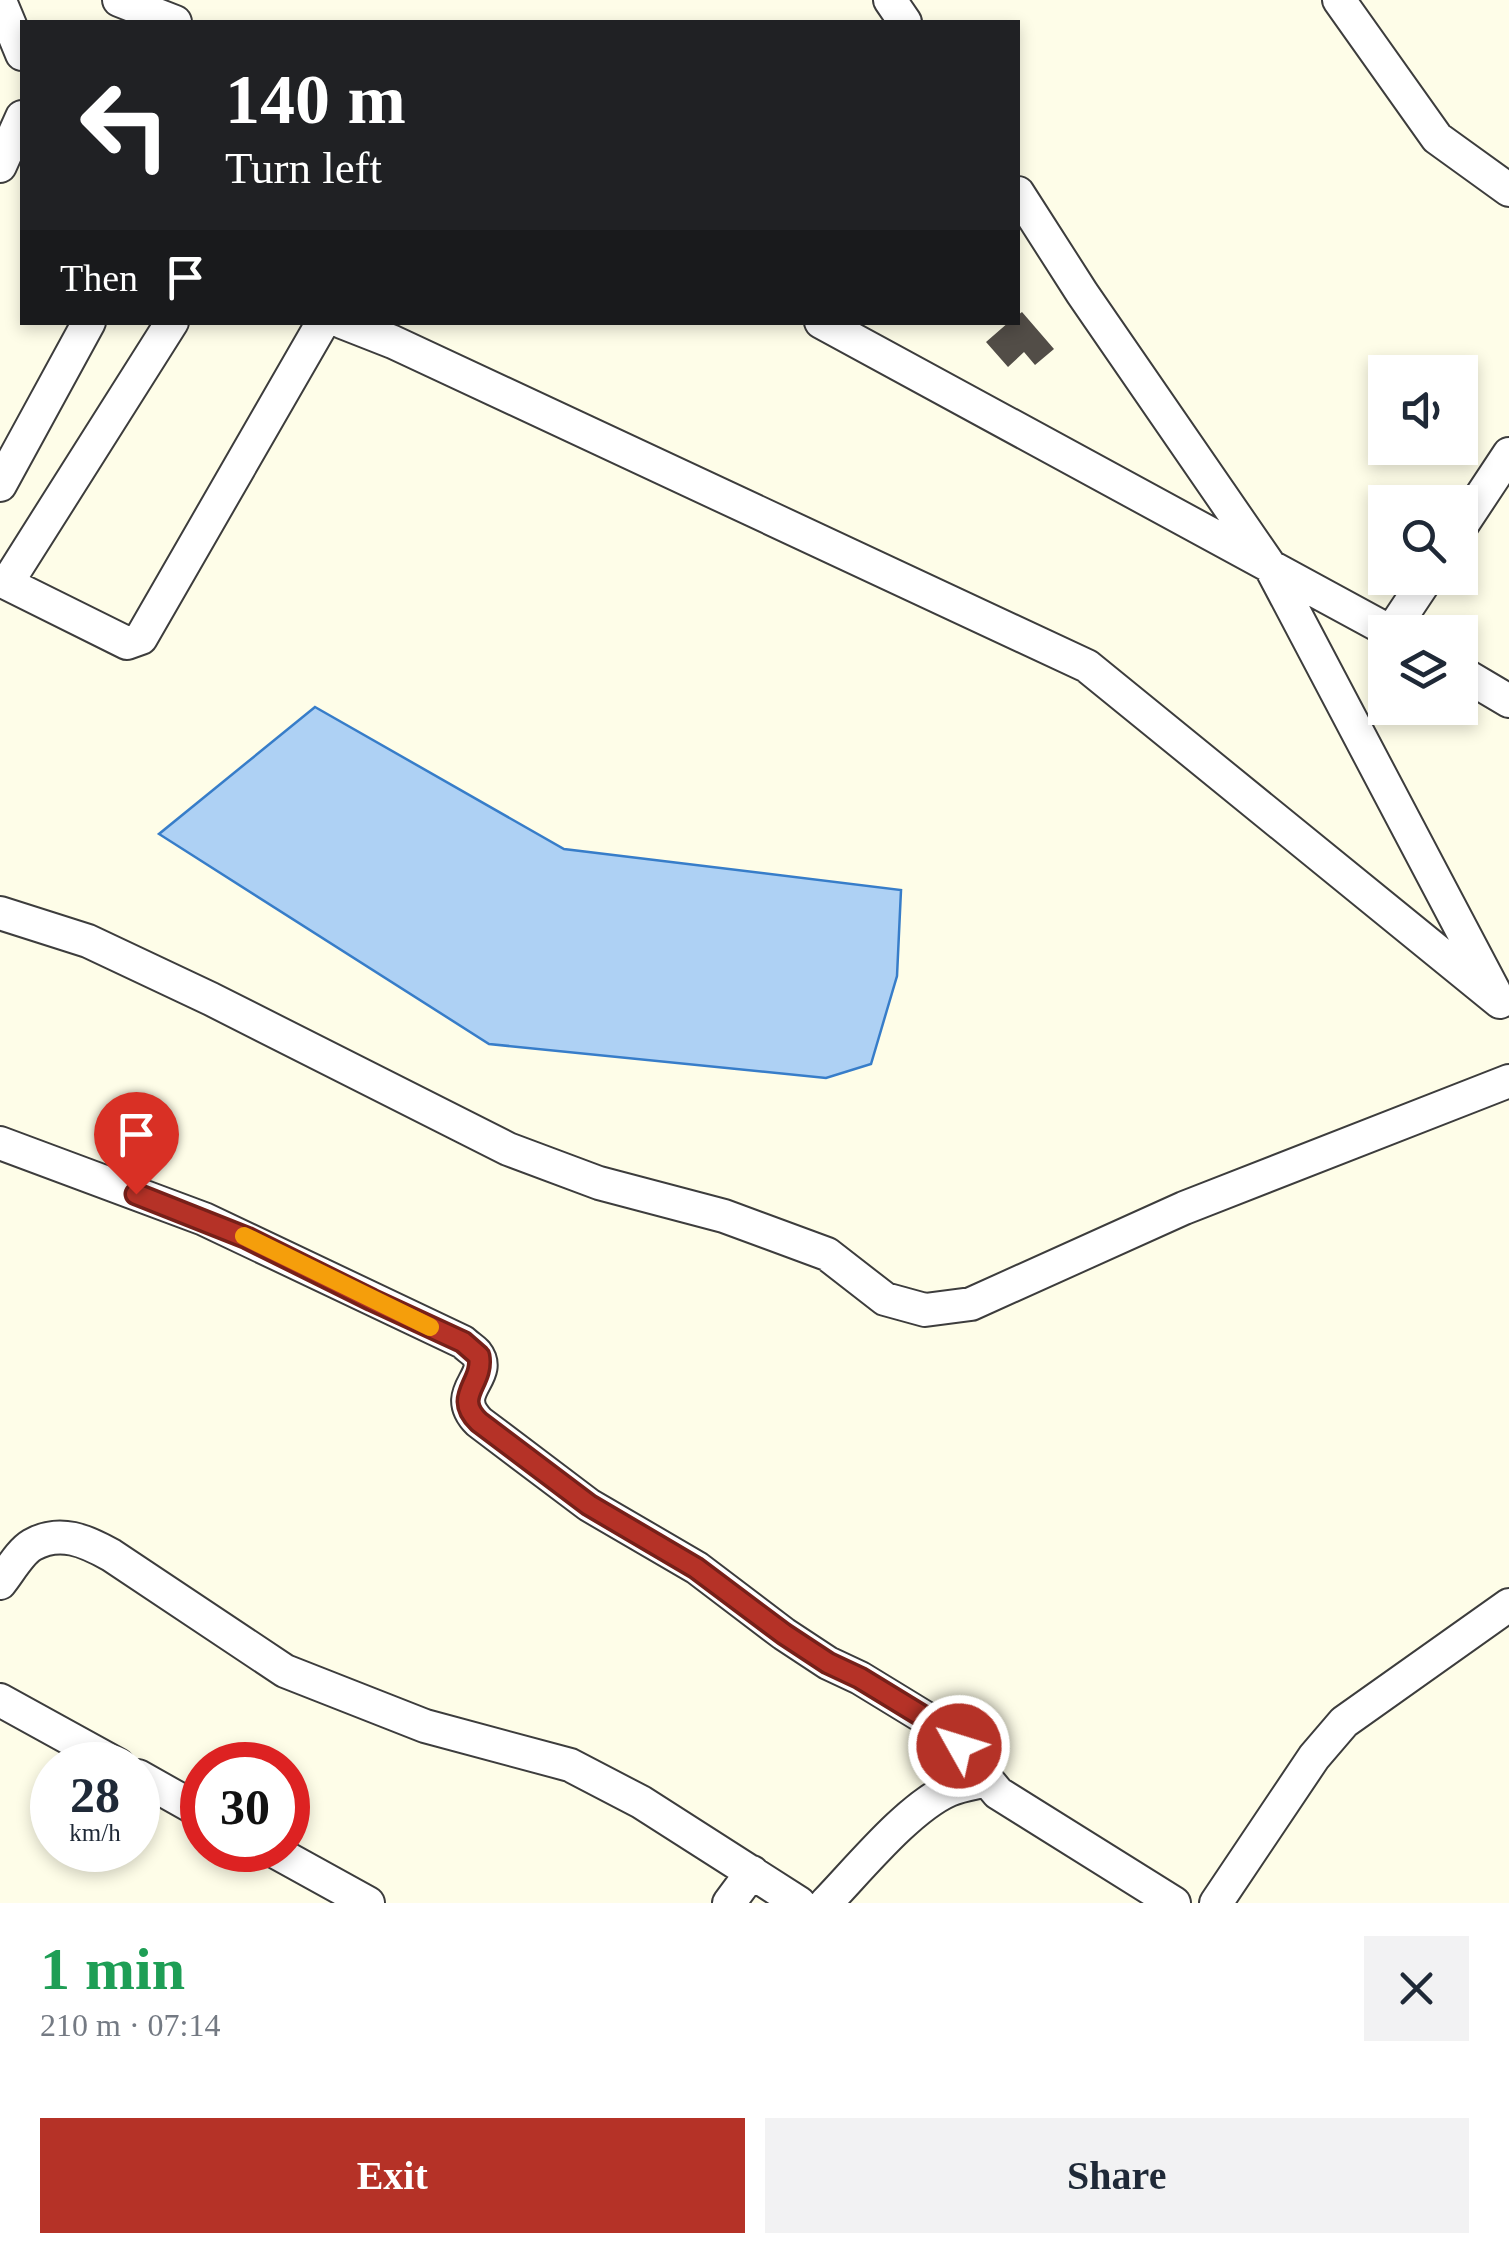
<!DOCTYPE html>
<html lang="en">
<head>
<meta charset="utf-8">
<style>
	:root { --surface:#fff; --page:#f2f2f3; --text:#1f2937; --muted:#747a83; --accent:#b53227 }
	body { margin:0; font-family:Georgia,serif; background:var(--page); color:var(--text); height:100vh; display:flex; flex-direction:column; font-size:38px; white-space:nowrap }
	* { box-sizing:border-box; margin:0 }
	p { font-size:32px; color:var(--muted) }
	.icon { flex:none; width:55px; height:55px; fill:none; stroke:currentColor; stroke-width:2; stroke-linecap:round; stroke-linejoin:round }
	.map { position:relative; height:1903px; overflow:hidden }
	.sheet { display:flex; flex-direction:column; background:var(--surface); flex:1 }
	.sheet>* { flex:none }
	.hud { position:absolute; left:20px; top:20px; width:1000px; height:305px; border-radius:0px; box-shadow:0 5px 15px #0003; background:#202124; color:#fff; overflow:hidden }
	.controls { position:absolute; left:1368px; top:355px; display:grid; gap:20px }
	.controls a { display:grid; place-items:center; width:110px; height:110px; border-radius:0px; background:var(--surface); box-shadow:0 5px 15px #0003; font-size:50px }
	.speed { position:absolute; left:30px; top:1742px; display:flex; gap:20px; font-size:50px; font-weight:700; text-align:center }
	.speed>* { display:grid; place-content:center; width:130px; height:130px; border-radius:50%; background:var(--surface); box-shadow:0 5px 15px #0003; line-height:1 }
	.speed small { font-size:25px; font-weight:400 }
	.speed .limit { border:15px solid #d22; background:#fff; color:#111 }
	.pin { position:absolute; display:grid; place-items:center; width:85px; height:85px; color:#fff; margin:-102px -42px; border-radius:50% 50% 50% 0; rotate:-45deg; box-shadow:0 0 10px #0007 }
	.pin .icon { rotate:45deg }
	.me { position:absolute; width:110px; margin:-55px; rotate:309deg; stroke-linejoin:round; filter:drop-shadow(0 0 8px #0008) }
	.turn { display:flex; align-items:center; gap:35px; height:210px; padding:0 40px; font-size:45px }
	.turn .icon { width:130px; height:130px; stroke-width:2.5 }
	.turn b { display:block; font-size:70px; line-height:85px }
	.then { display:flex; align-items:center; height:95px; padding:0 40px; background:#0003; gap:20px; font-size:38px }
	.round { display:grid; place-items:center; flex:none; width:105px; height:105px; border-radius:0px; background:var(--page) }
	.overview { display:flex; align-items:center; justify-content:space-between; height:170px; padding:0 40px }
	h1 { font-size:60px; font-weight:800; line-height:75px; color:#1e9e55 }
	.button { display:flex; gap:20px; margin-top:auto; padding:20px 40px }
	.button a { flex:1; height:115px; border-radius:0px; background:var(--accent); color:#fff; font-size:40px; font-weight:800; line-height:115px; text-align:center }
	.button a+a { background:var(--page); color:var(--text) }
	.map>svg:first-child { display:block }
	.water { fill:#aed1f4; stroke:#377dc9; stroke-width:2.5 }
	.building { fill:#524d47 }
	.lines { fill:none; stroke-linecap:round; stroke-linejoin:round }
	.minor-casing { stroke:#3d3d3d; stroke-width:36 }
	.minor { stroke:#fff; stroke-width:32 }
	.route-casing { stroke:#762019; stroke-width:25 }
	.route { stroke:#b53227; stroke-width:18 }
	.slow { stroke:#f59e0b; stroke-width:18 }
</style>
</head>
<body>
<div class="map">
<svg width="1509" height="1903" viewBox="0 0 1509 1903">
	<rect width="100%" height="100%" fill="#fefde8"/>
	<path class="water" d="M 315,707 L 564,849 L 901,890 L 897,976 L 871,1064 L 826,1078 L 489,1044 L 159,834 Z"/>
	<path class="building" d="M 1022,312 L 1054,349 L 1035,365 L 1024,352 L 1008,367 L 986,342 L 1009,322 L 1018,322 L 1018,315 Z"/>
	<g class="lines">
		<g class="minor-casing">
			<path id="minor" d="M 119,0 L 175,22
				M 890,0 L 905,22
				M 1339,0 L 1437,138 L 1509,190
				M 0,1 L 22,54
				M 0,166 L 22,117
				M 1018,193 L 1082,293 L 1270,566 L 1494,991
				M 342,322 L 393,342 L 1087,666 L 1500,1002
				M 821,322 L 1391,632
				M 0,485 L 89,322
				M 1460,528 L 1509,454
				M 0,580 L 127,643 L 141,638 L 323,322
				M 7,583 L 172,322
				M 1391,632 L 1427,578
				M 1460,672 L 1509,701
				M 0,913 L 88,941 L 211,999 L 508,1149 L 599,1183 L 724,1216 L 827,1254 L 885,1299 L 925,1310 L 971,1304 L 1184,1208 L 1509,1081
				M 0,1143 L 204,1219 L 463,1342 C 467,1346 472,1349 476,1353 C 495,1377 448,1391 479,1422 L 589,1505 L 697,1568 L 784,1634 L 828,1663 L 860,1678 L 932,1722 L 959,1746 L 998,1793 L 1174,1903
				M 0,1583 C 9,1572 20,1552 32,1545 C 60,1529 86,1541 111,1555 L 285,1671 L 425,1726 L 570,1765 L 641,1802 L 799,1903
				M 0,1700 L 118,1765
				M 138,1776 L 202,1812
				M 272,1850 L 368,1903
				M 729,1903 L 752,1872
				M 826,1903 C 858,1870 908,1808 949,1790 C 960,1785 975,1783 987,1780
				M 1216,1903 L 1314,1757 L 1344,1722 L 1509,1605"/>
		</g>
		<use href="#minor" class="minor"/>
	</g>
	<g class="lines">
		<g class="route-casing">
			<path id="route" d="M 136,1194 L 247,1238 L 372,1300 L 463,1342 L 479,1356 C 484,1384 452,1396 479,1422 L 589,1505 L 696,1568 L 784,1634 L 828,1663 L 860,1678 L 932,1722 L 959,1746"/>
		</g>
		<use href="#route" class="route"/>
		<path class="slow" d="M 244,1236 L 430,1327"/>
	</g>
</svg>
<div class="controls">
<a><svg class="icon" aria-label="sound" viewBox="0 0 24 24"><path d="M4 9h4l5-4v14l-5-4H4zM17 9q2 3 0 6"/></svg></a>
<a><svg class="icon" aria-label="search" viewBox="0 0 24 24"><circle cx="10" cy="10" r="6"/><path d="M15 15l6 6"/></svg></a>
<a><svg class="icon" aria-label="layers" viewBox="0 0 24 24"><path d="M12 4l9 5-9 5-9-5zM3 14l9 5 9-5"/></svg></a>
</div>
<div class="speed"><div>28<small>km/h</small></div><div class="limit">30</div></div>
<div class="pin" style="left:136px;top:1194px;background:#d93025"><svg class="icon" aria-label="arrive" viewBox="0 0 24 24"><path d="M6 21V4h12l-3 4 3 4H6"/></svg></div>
<svg class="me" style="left:959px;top:1746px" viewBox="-20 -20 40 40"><circle r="17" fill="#b53227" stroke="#fff" stroke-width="3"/><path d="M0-11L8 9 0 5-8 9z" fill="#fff"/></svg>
<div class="hud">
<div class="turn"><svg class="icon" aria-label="left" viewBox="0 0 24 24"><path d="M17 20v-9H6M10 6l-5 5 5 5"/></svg><div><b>140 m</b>Turn left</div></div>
<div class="then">Then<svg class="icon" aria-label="arrive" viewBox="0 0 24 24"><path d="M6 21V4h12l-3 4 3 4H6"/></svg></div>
</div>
</div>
<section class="sheet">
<div class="overview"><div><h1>1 min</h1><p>210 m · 07:14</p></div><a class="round"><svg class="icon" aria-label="close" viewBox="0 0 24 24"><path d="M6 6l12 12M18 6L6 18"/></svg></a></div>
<div class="button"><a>Exit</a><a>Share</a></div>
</section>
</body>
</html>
